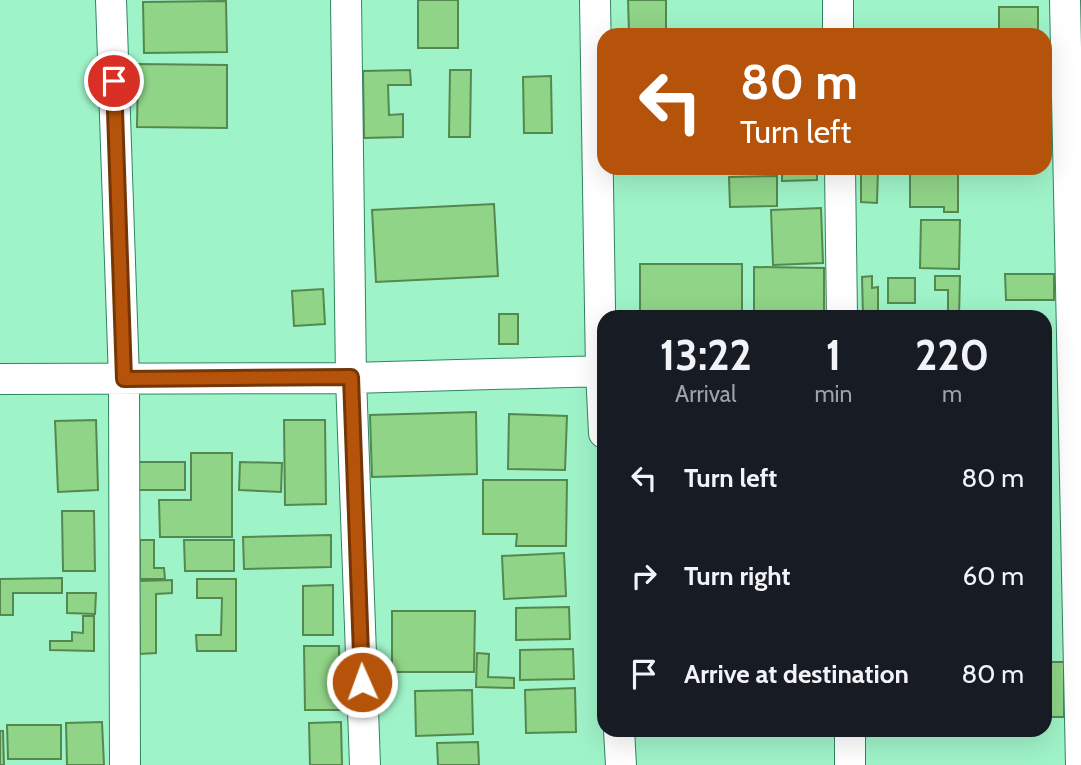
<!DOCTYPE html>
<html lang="en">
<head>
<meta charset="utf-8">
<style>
	:root { --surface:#171b24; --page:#20242c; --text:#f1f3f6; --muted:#9ea1a6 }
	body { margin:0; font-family:Cabin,sans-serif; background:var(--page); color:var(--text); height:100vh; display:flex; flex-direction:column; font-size:26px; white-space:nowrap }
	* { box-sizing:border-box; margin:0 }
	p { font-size:23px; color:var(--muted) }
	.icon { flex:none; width:38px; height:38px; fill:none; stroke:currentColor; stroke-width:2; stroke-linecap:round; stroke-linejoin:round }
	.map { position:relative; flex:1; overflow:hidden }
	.details { position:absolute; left:597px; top:310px; width:455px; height:427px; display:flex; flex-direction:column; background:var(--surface); border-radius:21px; box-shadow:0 7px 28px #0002 }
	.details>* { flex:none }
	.hud { position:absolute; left:597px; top:28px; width:455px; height:147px; border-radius:21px; box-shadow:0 7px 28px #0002; background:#b45309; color:#fff; overflow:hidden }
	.pin { position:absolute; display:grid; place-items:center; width:60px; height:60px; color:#fff; margin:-30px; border:4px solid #fff; border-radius:50%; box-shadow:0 2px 7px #0007 }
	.me { position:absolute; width:77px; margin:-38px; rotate:358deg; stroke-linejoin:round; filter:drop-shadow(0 0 5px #0008) }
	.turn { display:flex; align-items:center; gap:24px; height:147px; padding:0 28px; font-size:32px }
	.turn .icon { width:91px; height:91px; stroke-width:2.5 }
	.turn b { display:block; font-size:49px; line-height:60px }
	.eta { display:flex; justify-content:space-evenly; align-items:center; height:119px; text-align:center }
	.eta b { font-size:42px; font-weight:800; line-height:49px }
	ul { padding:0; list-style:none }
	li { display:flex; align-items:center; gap:21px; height:98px; padding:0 28px }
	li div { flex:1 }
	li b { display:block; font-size:26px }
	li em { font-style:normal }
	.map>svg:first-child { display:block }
	.building { fill:#90d487; stroke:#55884e; stroke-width:2 }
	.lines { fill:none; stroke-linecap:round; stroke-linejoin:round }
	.minor-casing { stroke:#2f8560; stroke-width:32 }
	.minor { stroke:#fff; stroke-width:30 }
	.route-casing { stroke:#753606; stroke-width:18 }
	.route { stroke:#b45309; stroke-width:12 }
</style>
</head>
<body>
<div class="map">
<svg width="1081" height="765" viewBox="0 0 1081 765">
	<rect width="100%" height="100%" fill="#9ff3c9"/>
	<path class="building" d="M 418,0 L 458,0 L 458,48 L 418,48 Z
		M 628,0 L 666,0 L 666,33 L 629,33 Z
		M 226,1 L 227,52 L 144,53 L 143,2 Z
		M 999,7 L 1038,7 L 1038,35 L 999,35 Z
		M 138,64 L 227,65 L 227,128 L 137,127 Z
		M 1045,66 L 1048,67 L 1048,92 L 1045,92 Z
		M 410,70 L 411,85 L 388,85 L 389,115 L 403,114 L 403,137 L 364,138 L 363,71 Z
		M 450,70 L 471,70 L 470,137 L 449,137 Z
		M 551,76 L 552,133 L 524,133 L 523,77 Z
		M 1045,97 L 1048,97 L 1048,138 L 1045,138 Z
		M 782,168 L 817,168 L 817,180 L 782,181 Z
		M 910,168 L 958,168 L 958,212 L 944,212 L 944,207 L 910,207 Z
		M 861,169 L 878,169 L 877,203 L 861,202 Z
		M 777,176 L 777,206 L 730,207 L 729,177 Z
		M 494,204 L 498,276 L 376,282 L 372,210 Z
		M 821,208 L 823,263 L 773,265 L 771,210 Z
		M 921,220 L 960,220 L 959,269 L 920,268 Z
		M 640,264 L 742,264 L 742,317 L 640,317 Z
		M 754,267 L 824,268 L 824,317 L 754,317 Z
		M 1005,274 L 1054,274 L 1054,300 L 1006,300 Z
		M 872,276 L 872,288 L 878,287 L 878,317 L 863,317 L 862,277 Z
		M 935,276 L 960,276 L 959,317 L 948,317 L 948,290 L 935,290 Z
		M 888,278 L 915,278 L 915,303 L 888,303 Z
		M 323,289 L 325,324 L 294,326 L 292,291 Z
		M 499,314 L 518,314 L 518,344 L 499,344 Z
		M 476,412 L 477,474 L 372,477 L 370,415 Z
		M 509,414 L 567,416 L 565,470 L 508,469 Z
		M 96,420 L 98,490 L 58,492 L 55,421 Z
		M 284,420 L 325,420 L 326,504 L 285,505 Z
		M 191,453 L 232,453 L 232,537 L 160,537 L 159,500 L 191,500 Z
		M 135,462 L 185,462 L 185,490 L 135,490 Z
		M 240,462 L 282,463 L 281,492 L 239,490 Z
		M 483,480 L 567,480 L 566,546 L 516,546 L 517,534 L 483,534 Z
		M 62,511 L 94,511 L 95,571 L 63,571 Z
		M 331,535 L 331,567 L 244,569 L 243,537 Z
		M 140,540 L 154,540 L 154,568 L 164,568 L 165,579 L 140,579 Z
		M 184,540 L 234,540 L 234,571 L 185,571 Z
		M 564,553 L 566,596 L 504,599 L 502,556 Z
		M 62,578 L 62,593 L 13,593 L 13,615 L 0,615 L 0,579 Z
		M 197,579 L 236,579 L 236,651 L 197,651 L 196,635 L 221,635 L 222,598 L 197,598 Z
		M 172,580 L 172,593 L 156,594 L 156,653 L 140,654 L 139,581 Z
		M 333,585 L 333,635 L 303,635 L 303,586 Z
		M 67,593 L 96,593 L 95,614 L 67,613 Z
		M 569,607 L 570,639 L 516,640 L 516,608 Z
		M 392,611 L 475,611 L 474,672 L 392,672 Z
		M 83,616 L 94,616 L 94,651 L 50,650 L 50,641 L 72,641 L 72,632 L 83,633 Z
		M 304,646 L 339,646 L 340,710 L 305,710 Z
		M 573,649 L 574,679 L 520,680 L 520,650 Z
		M 477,653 L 489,654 L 488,677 L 514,678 L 514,688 L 476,687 Z
		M 1045,662 L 1064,662 L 1064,717 L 1048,717 L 1048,679 L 1045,679 Z
		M 575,688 L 576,732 L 526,733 L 525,690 Z
		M 472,690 L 473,734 L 416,736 L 415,691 Z
		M 102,722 L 104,765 L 67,765 L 66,723 Z
		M 341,722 L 342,765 L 310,765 L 309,723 Z
		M 7,725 L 61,725 L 61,759 L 8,759 Z
		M 0,731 L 3,731 L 4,765 L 0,765 Z
		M 478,742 L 479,765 L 438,765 L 437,743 Z"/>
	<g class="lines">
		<g class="minor-casing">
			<path id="minor" d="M 111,0 L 124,379 L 125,765
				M 346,0 L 351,378 L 365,765
				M 595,0 L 601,371 L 604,433
				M 838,0 L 838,35
				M 1065,0 L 1081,765
				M 840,168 L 842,317
				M 0,379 L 351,378 L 604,371
				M 619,730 L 621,765
				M 850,730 L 850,765"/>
		</g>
		<use href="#minor" class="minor"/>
	</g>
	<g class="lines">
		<g class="route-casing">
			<path id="route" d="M 114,81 L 124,379 L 351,377 L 362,682"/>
		</g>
		<use href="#route" class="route"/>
	</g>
</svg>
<div class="pin" style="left:114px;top:81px;background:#d93025"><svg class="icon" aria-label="arrive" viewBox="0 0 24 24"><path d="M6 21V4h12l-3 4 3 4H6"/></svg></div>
<svg class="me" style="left:362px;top:682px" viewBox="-20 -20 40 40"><circle r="17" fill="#b45309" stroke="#fff" stroke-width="3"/><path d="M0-11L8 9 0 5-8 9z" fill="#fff"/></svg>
<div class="hud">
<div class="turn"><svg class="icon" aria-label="left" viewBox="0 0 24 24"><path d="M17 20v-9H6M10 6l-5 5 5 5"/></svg><div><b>80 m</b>Turn left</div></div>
</div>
<section class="details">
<div class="eta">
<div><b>13:22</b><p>Arrival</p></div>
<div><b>1</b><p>min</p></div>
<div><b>220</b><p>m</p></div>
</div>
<ul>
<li><svg class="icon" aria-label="left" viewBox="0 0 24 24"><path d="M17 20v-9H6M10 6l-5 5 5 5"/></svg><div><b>Turn left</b></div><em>80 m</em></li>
<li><svg class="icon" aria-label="right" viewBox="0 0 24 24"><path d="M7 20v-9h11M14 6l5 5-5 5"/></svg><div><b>Turn right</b></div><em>60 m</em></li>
<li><svg class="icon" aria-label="arrive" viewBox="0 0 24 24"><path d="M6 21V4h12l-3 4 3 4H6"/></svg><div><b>Arrive at destination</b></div><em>80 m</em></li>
</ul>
</section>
</div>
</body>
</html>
